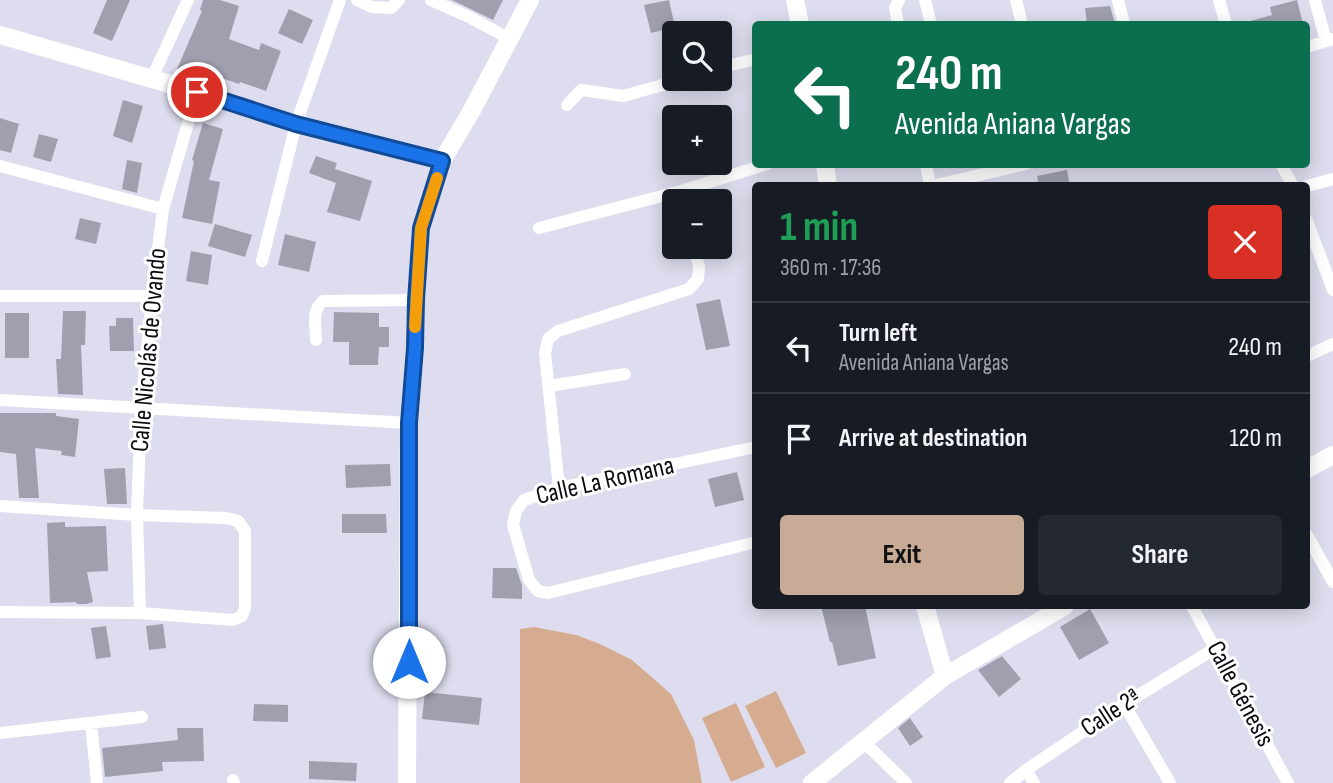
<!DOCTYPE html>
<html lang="en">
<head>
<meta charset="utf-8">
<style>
	:root { --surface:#171b24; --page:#242831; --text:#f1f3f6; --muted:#9ea1a6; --line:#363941; --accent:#c8ab96 }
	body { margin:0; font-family:"Sofia Sans Condensed",sans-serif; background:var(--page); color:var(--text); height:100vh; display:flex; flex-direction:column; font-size:26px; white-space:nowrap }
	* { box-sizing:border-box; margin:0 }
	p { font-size:23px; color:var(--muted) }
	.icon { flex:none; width:38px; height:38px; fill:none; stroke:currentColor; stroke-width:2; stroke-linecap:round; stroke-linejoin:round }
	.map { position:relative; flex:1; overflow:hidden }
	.side { position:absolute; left:752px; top:182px; width:558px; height:427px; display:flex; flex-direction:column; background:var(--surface); border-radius:7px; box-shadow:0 4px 18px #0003 }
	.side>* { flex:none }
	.hud { position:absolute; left:752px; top:21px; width:558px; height:147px; border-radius:7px; box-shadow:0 4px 18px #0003; background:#0b6e4f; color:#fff; overflow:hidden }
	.tools { position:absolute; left:662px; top:21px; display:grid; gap:14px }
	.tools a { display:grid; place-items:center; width:70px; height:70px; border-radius:7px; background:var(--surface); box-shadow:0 4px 18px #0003; font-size:35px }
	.pin { position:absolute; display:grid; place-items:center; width:60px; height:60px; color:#fff; margin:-30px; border:4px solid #fff; border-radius:50%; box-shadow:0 2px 7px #0007 }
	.me { position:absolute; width:77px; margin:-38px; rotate:0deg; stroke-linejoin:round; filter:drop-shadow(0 0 5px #0008) }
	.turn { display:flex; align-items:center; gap:24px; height:147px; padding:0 28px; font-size:32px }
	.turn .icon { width:91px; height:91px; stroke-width:2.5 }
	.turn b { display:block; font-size:49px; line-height:60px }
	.round { display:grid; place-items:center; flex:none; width:74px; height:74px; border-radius:7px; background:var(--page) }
	.overview { display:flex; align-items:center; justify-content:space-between; height:119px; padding:0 28px }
	h1 { font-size:42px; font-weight:700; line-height:52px; color:#1e9e55 }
	.action { display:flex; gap:14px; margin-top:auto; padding:14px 28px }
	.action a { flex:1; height:80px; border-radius:7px; background:var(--accent); color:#111; font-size:28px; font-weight:700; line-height:80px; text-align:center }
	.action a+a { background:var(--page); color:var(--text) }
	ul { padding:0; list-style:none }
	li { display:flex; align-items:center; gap:21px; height:91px; padding:0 28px; border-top:2px solid var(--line) }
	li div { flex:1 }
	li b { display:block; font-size:26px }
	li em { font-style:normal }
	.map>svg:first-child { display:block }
	.green { fill:#d6ac91 }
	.building { fill:#a09faf }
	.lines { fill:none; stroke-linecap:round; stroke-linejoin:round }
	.street { stroke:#fff; stroke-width:12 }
	.secondary { stroke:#fff; stroke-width:18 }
	.route-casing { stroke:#114b97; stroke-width:18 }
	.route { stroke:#1a73e8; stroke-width:12 }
	.slow { stroke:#f59e0b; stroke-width:12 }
	.labels { text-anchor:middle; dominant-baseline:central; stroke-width:6; stroke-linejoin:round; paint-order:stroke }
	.street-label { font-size:26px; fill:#0c0b11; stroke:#fff }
</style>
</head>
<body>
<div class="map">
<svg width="1333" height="783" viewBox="0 0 1333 783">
	<rect width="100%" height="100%" fill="#deddef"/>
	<path class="green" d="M 534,627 L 576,635 L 600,644 L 632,660 L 671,694 L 694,740 L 702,783 L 520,783 L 520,629 Z
		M 776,691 L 806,753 L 776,768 L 745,706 Z
		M 736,703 L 765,767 L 731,782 L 702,718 Z"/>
	<path class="building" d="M 107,0 L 130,0 L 112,41 L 93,33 Z
		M 203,0 L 220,0 L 239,6 L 229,39 L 259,50 L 261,43 L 281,51 L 266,91 L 240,82 L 239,84 L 207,73 L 204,80 L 177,69 L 202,11 L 200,10 Z
		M 452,0 L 503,0 L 493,20 Z
		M 669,0 L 675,27 L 651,33 L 644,5 Z
		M 1297,0 L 1303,24 L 1250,24 L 1250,21 L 1272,15 L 1270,7 Z
		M 1110,6 L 1115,24 L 1087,24 L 1085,8 Z
		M 289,9 L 313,20 L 302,44 L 278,33 Z
		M 123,100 L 143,106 L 132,143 L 113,136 Z
		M 0,118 L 19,124 L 11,153 L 0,150 Z
		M 203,123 L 223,129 L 209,180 L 220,182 L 212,224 L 182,218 L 194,161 L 192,160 Z
		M 39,134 L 58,139 L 51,162 L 33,157 Z
		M 316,156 L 337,163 L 335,169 L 372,181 L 360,221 L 327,212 L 336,183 L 309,173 Z
		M 127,160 L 142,163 L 137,193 L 122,189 Z
		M 1067,170 L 1070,186 L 1039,186 L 1037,176 Z
		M 80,218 L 101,223 L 96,244 L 75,239 Z
		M 215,224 L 252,235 L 245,257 L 208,246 Z
		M 285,234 L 316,242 L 309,272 L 278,265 Z
		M 191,251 L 212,255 L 208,285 L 186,281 Z
		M 720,299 L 730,346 L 706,350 L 696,304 Z
		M 63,311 L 86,311 L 85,345 L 81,345 L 83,395 L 58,394 L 56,359 L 61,359 Z
		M 334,312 L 379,313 L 379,327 L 389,327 L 389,347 L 379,347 L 378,365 L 349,365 L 349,342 L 333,342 Z
		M 5,313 L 29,313 L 29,358 L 5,358 Z
		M 116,318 L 133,318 L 134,351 L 110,351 L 109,326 L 116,326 Z
		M 0,413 L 56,413 L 56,416 L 79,419 L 75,457 L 61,455 L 62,451 L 35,448 L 39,498 L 19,498 L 16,454 L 0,452 Z
		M 390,464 L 391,486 L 346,488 L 345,465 Z
		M 125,468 L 127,504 L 107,504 L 104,469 Z
		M 737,472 L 744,500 L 715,507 L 708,479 Z
		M 342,514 L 386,514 L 387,533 L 342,533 Z
		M 65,522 L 65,527 L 106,526 L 108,571 L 87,572 L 93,602 L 86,604 L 77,604 L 76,602 L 50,603 L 47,523 Z
		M 493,568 L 516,568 L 522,585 L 522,599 L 492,598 Z
		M 821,606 L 865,606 L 876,658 L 838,666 L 832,642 L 830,642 Z
		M 1090,609 L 1109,643 L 1079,660 L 1060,627 Z
		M 163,624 L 166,648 L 149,650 L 146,626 Z
		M 106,626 L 111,657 L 96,659 L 91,628 Z
		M 1002,656 L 1021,679 L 999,697 L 978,670 Z
		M 425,692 L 482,698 L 479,725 L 422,719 Z
		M 254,704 L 288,705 L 288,722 L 253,721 Z
		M 910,718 L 923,737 L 910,746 L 898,728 Z
		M 177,728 L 203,728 L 204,761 L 162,762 L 163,771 L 105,777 L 102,748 L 178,740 Z
		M 309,761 L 357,763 L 356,781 L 309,779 Z"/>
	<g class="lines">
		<path class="street" d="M 357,0 L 372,7 L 391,8 L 399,0
			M 431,0 L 469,17 L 510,39
			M 925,0 L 931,24
			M 1016,0 L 1022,24
			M 1118,0 L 1124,24
			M 1219,0 L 1226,24
			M 1315,0 L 1326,41
			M 898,24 L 895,8 L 899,0
			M 1307,47 L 1333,39
			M 719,68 L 756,59
			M 151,80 L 188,0
			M 567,105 L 581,90 L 623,96 L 684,79
			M 926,164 L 930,186
			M 1281,164 L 1293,186
			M 0,166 L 163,209
			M 932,186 L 1026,164
			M 1307,186 L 1333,179
			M 1307,221 L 1333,290
			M 539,228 L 681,191 L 767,164
			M 262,261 L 296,124 L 340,0
			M 0,296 L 152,296
			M 316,340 C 316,326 311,311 323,301 L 416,300
			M 1307,356 L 1333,344
			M 549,386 L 625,374
			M 0,400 L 409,423
			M 756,447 L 559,488 L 524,500 L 516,511 L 513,525 L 529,580 L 538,591 L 548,593 L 756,542
			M 559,488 L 545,353 L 548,339 L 558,331 L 689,289 L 698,279 L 699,267 L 694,247
			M 0,506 L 137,515 L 226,518 L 238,521 L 245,531 L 245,607 L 242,616 L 233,620 L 140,613 L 0,612
			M 1307,535 L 1333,582
			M 1192,606 L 1288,783
			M 140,613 L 137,515 L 141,408 L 152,296 L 163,209 L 197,92
			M 1124,704 L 1170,783
			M 91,723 L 97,783
			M 0,733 L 142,717
			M 863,741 L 906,783
			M 1026,770 L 1034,783
			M 233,780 L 234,783
			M 1010,783 L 1026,770 L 1124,704 L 1216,648"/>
		<path class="secondary" d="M 795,0 L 800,24
			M 0,35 L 197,92 L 296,124 L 442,161
			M 825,164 L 828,186
			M 1307,469 L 1333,455
			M 925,606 L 945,676
			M 407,783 L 409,423 L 415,348 L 416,300 L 421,228 L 442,161 L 472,110 L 530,0
			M 812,783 L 945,676 L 1065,606"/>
	</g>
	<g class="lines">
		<g class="route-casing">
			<path id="route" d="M 197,92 L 296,124 L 442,161 L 421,228 L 416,300 L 415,348 L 409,423 L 409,662"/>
		</g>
		<use href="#route" class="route"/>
		<path class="slow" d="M 415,327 L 421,228 L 437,178"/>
	</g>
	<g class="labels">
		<g class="street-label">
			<text transform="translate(149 350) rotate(-85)">Calle Nicolás de Ovando</text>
			<text transform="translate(605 481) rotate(-13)">Calle La Romana</text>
			<text transform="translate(1240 694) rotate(62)">Calle Génesis</text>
			<text transform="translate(1111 713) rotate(-33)">Calle 2ª</text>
		</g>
	</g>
</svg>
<div class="tools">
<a><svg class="icon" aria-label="search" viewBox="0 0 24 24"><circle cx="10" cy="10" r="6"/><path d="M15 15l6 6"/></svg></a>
<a>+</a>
<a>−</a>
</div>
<div class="pin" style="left:197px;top:92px;background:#d93025"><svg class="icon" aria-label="arrive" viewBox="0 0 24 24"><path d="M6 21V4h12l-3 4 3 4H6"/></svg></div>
<svg class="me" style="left:409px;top:662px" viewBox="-20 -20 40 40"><circle r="19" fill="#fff"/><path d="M0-13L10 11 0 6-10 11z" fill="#1a73e8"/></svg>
<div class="hud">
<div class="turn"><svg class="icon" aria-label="left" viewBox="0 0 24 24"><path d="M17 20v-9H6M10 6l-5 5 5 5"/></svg><div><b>240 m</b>Avenida Aniana Vargas</div></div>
</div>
<section class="side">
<div class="overview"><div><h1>1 min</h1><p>360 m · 17:36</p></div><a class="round" style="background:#d93025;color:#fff"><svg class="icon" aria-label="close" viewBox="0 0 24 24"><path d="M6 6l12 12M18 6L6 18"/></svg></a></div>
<ul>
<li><svg class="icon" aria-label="left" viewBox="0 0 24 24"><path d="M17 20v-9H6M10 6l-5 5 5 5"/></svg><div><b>Turn left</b><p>Avenida Aniana Vargas</p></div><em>240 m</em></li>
<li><svg class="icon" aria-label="arrive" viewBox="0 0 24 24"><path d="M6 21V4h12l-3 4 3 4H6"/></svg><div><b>Arrive at destination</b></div><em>120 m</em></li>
</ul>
<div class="action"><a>Exit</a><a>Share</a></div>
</section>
</div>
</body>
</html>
